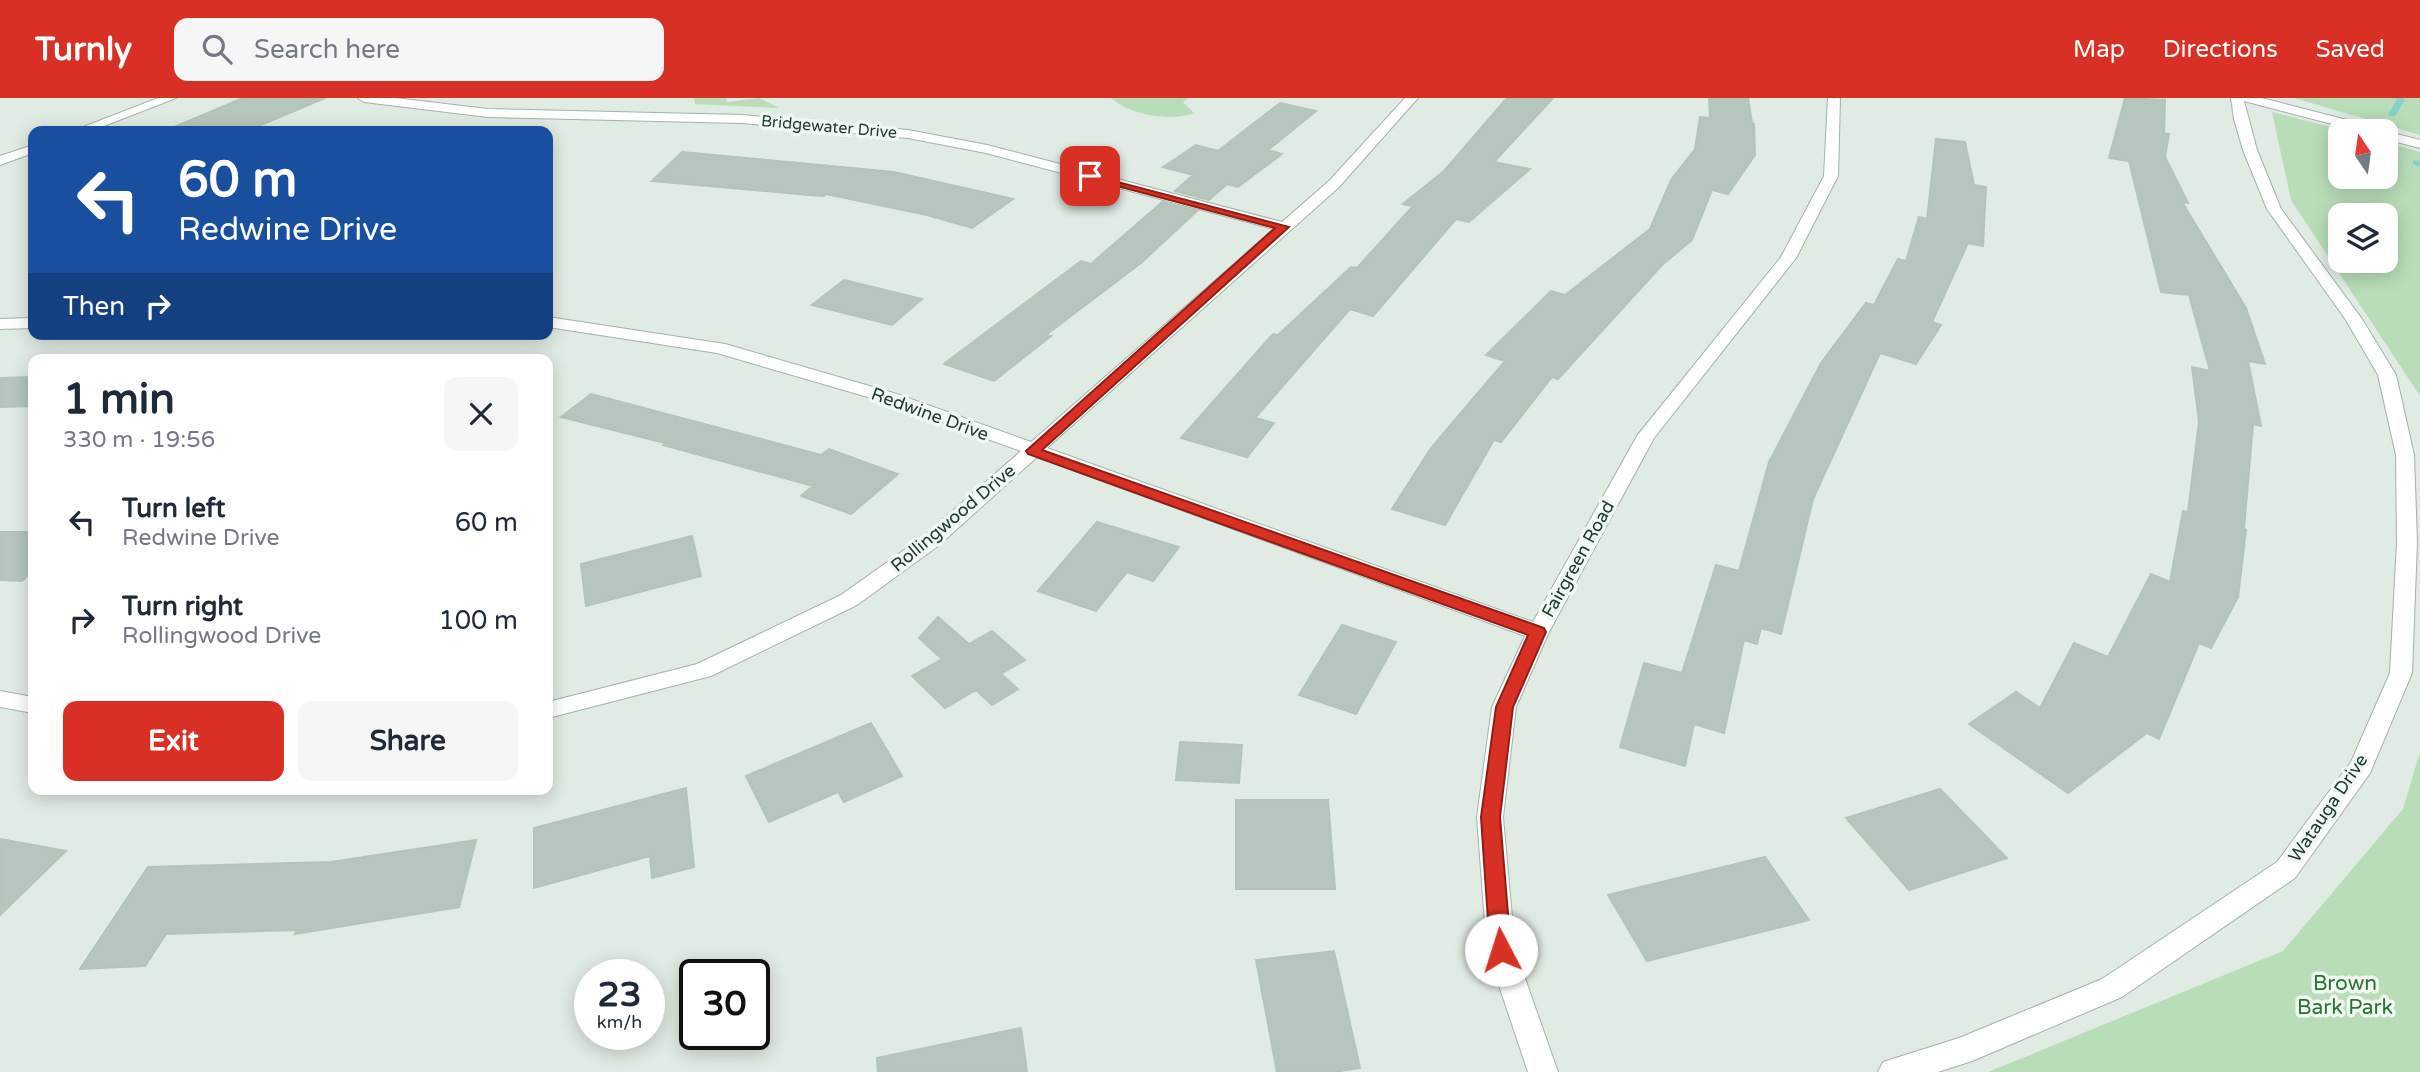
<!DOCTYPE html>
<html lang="en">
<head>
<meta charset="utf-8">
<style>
	:root { --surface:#fff; --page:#f6f6f7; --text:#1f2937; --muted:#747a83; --accent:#d93025 }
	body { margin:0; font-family:"Varela Round",sans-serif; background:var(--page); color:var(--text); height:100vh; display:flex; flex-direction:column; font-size:26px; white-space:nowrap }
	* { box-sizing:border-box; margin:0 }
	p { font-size:23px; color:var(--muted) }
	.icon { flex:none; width:38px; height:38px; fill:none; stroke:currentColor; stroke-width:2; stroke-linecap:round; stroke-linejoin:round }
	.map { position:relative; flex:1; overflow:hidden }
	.drawer { position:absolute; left:28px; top:256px; width:525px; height:441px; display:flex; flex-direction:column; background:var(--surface); border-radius:14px; box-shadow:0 4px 18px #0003 }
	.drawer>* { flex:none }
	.hud { position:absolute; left:28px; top:28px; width:525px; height:214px; border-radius:14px; box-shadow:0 4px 18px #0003; background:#1a4fa0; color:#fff; overflow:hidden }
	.needle { width:46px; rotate:347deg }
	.fabs { position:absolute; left:2328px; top:21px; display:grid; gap:14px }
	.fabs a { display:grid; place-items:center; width:70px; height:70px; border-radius:14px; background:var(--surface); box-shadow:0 4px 18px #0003; font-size:35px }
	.speed { position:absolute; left:574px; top:861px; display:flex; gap:14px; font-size:35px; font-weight:700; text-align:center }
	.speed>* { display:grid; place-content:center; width:91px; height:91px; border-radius:50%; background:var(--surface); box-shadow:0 4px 18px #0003; line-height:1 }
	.speed small { font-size:18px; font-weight:400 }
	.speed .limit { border:4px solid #111; border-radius:10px; background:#fff; color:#111 }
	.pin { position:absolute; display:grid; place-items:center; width:60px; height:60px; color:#fff; margin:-30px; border-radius:14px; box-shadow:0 4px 10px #0006 }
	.me { position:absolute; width:77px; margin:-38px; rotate:355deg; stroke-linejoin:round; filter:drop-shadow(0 0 5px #0008) }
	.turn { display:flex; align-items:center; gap:24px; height:147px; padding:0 35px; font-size:32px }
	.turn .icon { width:91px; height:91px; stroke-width:2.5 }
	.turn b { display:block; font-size:49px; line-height:60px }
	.then { display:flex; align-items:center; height:66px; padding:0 35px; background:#0003; gap:14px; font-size:26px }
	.round { display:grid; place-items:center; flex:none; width:74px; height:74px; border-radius:14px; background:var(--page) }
	.summary { display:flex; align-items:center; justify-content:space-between; height:119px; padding:0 35px }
	h1 { font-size:42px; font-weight:700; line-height:52px }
	.action { display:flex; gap:14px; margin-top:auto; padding:14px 35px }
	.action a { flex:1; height:80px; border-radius:14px; background:var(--accent); color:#fff; font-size:28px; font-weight:700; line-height:80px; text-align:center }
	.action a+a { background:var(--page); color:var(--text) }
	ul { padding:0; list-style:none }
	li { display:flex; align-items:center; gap:21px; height:98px; padding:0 35px }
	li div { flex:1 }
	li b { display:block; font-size:26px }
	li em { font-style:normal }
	header { display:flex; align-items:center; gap:42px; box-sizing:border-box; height:98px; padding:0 35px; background:var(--accent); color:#fff }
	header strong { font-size:33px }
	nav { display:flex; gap:38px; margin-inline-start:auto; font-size:24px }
	.search { width:490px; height:63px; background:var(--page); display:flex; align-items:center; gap:18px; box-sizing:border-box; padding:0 24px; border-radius:14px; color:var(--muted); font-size:26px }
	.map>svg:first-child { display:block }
	.green { fill:#b9ddb9; fill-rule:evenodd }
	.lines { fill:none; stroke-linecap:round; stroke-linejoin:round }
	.stream { fill:#88d1c9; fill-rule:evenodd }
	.building { fill:#b6c6bc; stroke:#b3c5b9; stroke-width:2 }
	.street-casing { stroke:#a3b3a9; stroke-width:2 }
	.street { fill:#fff; fill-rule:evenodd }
	.route { fill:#d93025; stroke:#8d1f18; stroke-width:2 }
	.labels { text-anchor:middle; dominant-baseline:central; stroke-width:7; stroke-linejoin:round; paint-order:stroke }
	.far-street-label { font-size:16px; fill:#213c2d; stroke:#f1f8f2 }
	.street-label { font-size:18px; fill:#213c2d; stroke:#f1f8f2 }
	.near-park-label { font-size:21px; fill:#2b7334; stroke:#f1f8f2 }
</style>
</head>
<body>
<header>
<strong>Turnly</strong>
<div class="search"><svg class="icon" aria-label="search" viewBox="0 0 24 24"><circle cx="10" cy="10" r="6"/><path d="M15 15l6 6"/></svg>Search here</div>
<nav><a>Map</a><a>Directions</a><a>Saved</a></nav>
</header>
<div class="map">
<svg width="2420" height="974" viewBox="0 0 2420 974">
	<rect width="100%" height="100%" fill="#e0ebe3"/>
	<path class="green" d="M 694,0 L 726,0 L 727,4 L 759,0 L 779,10 L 695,6 Z
		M 1111,0 L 1189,0 L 1183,4 L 1194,15 C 1170,24 1130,17 1111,0 Z
		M 2294,0 L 2420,0 L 2420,37 Z
		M 2272,14 L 2346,33 L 2340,33 L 2340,79 L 2385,79 L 2385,44 L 2420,54 L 2420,298 L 2291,102 ZM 2385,117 L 2385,163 L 2340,163 L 2340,117 Z
		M 2420,654 L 2420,974 L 1988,974 L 2283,853 L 2403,711 Z"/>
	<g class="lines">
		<path class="stream" d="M 2395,0 L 2403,0 L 2405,2 L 2395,18 L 2389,18 L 2388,16 L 2397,2 Z
			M 2413,62 L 2420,63 L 2420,69 L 2413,66 Z"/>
	</g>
	<path class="building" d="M 243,0 L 325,0 L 247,33 L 165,33 Z
		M 1507,0 L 1553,0 L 1494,64 L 1530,71 L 1469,124 L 1456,121 L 1373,218 L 1350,211 L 1255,320 L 1274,325 L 1247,359 L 1181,340 L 1273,236 L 1278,237 L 1351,169 L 1357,170 L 1413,108 L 1403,106 L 1444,73 Z
		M 1709,0 L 1748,0 L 1752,25 L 1754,26 L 1755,57 L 1728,96 L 1712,92 L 1692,142 L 1662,167 L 1558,281 L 1552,279 L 1501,344 L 1494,342 L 1445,427 L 1392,411 L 1431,350 L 1505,263 L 1486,257 L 1551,193 L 1565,197 L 1650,131 L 1671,82 L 1695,51 L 1700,19 L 1710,20 Z
		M 2125,0 L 2165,2 L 2164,35 L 2169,36 L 2165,59 L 2188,105 L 2182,104 L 2246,210 L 2265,266 L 2248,263 L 2261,328 L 2253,326 L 2244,431 L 2246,432 L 2238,499 L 2211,550 L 2199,545 L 2159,641 L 2147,635 L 2068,695 L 1969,626 L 2016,594 L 2040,610 L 2074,545 L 2108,559 L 2151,476 L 2170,484 L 2183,413 L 2188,414 L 2199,323 L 2192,269 L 2210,273 L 2189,197 L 2161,194 L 2129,63 L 2109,60 Z
		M 1280,5 L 1316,13 L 1268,52 L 1282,56 L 1238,89 L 1227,86 L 1209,102 L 1175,93 L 1193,77 L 1163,69 L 1196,47 L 1218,53 Z
		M 1936,41 L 1965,44 L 1974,87 L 1986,89 L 1983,148 L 1968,145 L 1932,224 L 1941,227 L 1916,266 L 1880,255 L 1813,401 L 1781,536 L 1761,530 L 1757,546 L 1744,542 L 1724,635 L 1694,626 L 1685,668 L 1620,649 L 1644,565 L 1682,575 L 1716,467 L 1739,473 L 1769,364 L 1821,265 L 1866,205 L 1874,207 L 1898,161 L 1906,163 L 1919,119 L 1927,121 Z
		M 682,54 L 894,74 L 1013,101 L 972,130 L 927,117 L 826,96 L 824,98 L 809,97 L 652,83 Z
		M 1162,104 L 1197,113 L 1141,165 L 1046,237 L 1051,238 L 994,283 L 944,266 L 1081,163 L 1091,166 Z
		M 844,182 L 922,201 L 892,227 L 812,207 Z
		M 33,279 L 33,308 L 0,309 L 0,280 Z
		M 591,296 L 821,357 L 829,351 L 898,376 L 851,416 L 801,398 L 813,388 L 663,347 L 665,345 L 561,319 Z
		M 1097,424 L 1179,449 L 1153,483 L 1127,474 L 1096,513 L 1038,493 Z
		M 0,434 L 33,434 L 33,472 L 22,483 L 0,482 Z
		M 692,438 L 701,478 L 586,508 L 581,466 Z
		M 938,519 L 969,546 L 992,533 L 1025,562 L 1001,576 L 1018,591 L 992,607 L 976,592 L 945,610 L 912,578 L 942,561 L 919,540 Z
		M 1342,527 L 1396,544 L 1356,616 L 1299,597 Z
		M 871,625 L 902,678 L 844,704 L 838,694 L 769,724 L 746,678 Z
		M 1180,644 L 1242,647 L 1239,685 L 1176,682 Z
		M 686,690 L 694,769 L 652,780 L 650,758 L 534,790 L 534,730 Z
		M 1940,691 L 2007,760 L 1909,792 L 1846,720 Z
		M 1236,702 L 1328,702 L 1335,791 L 1236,791 Z
		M 0,741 L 66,753 L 0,817 Z
		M 476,742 L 459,809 L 295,836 L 297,832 L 166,836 L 145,868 L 80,871 L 148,769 L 331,764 Z
		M 1765,759 L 1809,822 L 1647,863 L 1608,797 Z
		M 1334,853 L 1360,970 L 1334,974 L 1277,974 L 1256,862 Z
		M 1021,930 L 1027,974 L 878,974 L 877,960 Z"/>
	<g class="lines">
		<g class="street-casing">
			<path id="street" d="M 158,0 L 176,0 L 91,33 L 73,33 Z
				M 358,0 L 395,0 L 488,11 L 742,17 L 908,32 L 987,47 L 1282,124 L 1329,83 L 1405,0 L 1418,0 L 1339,89 L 1047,350 L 1533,524 L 1637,338 L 1781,159 L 1824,78 L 1828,0 L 1840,0 L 1838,78 L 1796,160 L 1654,340 L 1549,534 L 1516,609 L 1503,719 L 1515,852 L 1558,974 L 1528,974 L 1487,852 L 1477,719 L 1492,609 L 1525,538 L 1037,359 L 938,448 L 857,507 L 711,578 L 548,620 L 548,604 L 697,566 L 841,497 L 924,438 L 1021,353 L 885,304 L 717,255 L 548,229 L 548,219 L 725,246 L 897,296 L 1031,344 L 1274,131 L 986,55 L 908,40 L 742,25 L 488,19 L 364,4 Z
				M 2231,0 L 2262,0 L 2378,30 L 2380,33 L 2359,33 L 2244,3 L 2257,52 L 2281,111 L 2362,221 L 2396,277 L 2414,357 L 2417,444 L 2412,575 L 2370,675 L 2295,780 L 2122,899 L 1972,963 L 1938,974 L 1878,974 L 1883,964 L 1959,940 L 2102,881 L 2277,764 L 2351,664 L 2390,575 L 2397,444 L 2396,357 L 2378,277 L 2346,222 L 2267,111 L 2243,52 L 2234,21 Z
				M 2384,33 L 2385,33 L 2420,42 L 2420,50 L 2385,41 Z
				M 33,47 L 33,55 L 0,67 L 0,58 Z
				M 33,220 L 33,230 L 0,231 L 0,221 Z
				M 0,593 L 33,599 L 33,615 L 0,609 Z"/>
		</g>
		<use href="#street" class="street"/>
	</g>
	<path class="route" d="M 1087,76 L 1289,129 L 1042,352 L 1544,530 L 1546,534 L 1513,609 L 1500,719 L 1511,852 L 1508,858 L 1501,861 L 1493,858 L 1490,852 L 1481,719 L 1496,609 L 1528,537 L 1028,356 L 1026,353 L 1275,130 L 1087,80 Z"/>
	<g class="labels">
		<g class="far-street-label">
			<text transform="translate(829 29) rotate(5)">Bridgewater Drive</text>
		</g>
		<g class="street-label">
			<text transform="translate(930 316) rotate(20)">Redwine Drive</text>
			<text transform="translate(953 420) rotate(-40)">Rollingwood Drive</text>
			<text transform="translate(1578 461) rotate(-61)">Fairgreen Road</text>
			<text transform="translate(2328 710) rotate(-56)">Watauga Drive</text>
		</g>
		<g class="near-park-label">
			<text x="2345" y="885">Brown<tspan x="2345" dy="24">Bark Park</tspan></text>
		</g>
	</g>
</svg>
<div class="fabs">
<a><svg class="needle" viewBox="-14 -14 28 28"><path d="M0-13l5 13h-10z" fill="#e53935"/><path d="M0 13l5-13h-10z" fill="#747a83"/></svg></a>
<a><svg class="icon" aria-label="layers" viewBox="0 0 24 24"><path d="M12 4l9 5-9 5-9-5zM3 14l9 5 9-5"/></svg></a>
</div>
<div class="speed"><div>23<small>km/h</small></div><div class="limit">30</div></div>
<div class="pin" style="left:1090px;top:78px;background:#d93025"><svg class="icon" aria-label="arrive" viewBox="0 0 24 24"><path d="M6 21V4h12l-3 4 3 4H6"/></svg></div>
<svg class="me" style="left:1501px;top:852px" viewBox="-20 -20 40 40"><circle r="19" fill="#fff"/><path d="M0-13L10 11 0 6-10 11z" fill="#d93025"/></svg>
<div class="hud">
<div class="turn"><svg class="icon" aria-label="left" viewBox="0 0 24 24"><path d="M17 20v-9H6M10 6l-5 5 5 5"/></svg><div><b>60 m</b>Redwine Drive</div></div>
<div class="then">Then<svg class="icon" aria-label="right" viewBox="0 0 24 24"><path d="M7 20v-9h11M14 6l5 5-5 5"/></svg></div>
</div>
<section class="drawer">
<div class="summary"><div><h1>1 min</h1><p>330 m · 19:56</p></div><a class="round"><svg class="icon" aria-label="close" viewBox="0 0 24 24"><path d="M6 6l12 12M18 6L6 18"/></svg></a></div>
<ul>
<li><svg class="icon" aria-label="left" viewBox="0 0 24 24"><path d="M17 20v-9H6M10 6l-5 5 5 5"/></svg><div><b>Turn left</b><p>Redwine Drive</p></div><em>60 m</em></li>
<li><svg class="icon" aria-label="right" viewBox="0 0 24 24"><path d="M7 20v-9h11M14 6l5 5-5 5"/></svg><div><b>Turn right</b><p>Rollingwood Drive</p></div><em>100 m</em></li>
</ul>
<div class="action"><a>Exit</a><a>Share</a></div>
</section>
</div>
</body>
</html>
